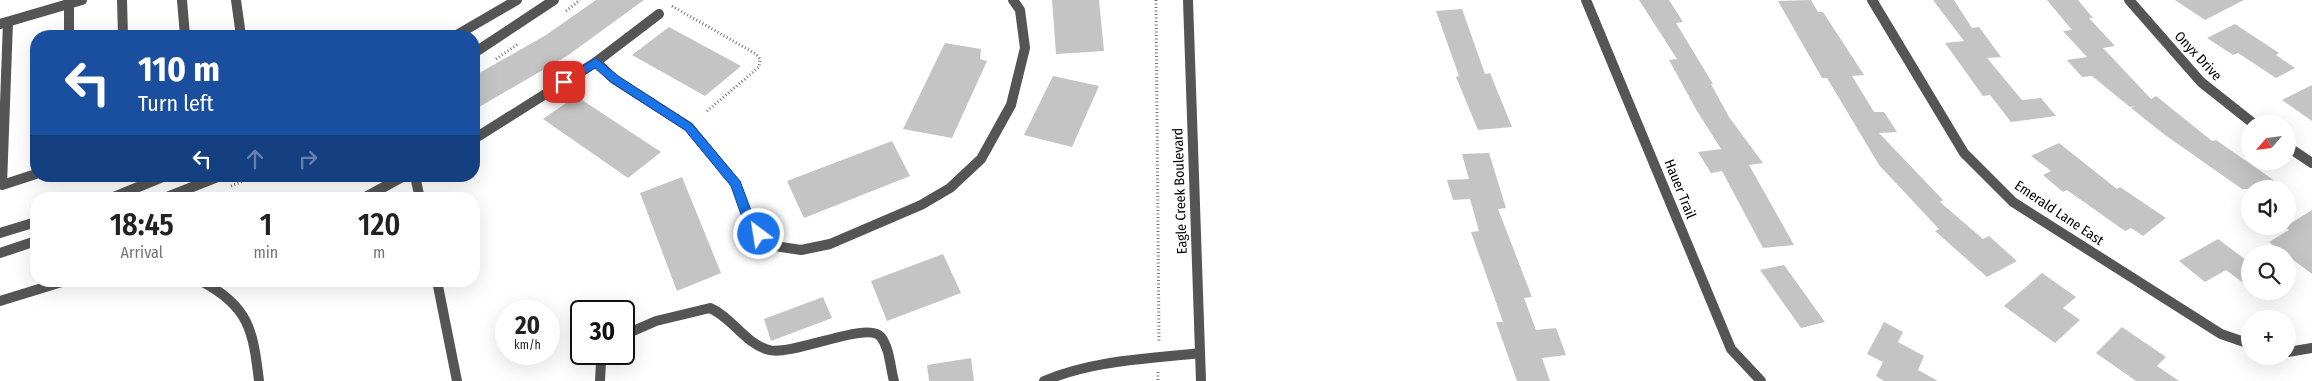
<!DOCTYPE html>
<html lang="en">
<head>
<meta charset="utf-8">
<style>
	:root { --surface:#fff; --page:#f6f6f6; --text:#222; --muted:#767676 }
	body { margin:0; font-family:"Fira Sans Condensed",sans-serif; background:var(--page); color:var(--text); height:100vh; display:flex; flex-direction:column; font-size:19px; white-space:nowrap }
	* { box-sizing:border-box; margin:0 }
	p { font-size:16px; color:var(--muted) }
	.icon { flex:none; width:28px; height:28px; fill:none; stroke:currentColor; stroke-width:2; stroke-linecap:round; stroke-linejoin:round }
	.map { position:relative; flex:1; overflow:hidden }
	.sheet { position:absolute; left:30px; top:192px; width:450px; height:95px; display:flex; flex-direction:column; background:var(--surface); border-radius:20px; box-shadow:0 5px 20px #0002 }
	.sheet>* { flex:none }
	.hud { position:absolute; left:30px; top:30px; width:450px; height:152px; border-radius:20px; box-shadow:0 5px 20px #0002; background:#1a4fa0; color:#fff; overflow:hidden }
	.needle { width:32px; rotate:242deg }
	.buttons { position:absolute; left:2241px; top:115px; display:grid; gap:10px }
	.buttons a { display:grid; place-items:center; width:55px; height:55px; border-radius:50%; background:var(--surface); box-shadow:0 5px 20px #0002; font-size:25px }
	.speed { position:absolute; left:495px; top:300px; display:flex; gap:10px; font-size:25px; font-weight:700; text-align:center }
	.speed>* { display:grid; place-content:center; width:65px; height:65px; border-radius:50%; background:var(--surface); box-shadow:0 5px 20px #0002; line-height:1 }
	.speed small { font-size:12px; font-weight:400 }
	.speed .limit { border:2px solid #111; border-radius:8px; background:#fff; color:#111 }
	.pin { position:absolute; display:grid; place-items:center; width:42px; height:42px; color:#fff; margin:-21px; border-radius:10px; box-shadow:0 2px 8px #0006 }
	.me { position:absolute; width:55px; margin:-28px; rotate:329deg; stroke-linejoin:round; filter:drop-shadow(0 0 4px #0008) }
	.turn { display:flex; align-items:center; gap:18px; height:105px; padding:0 25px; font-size:22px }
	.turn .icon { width:65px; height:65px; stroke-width:2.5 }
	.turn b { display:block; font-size:35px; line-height:42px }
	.lanes { display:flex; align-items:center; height:48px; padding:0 25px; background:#0003; justify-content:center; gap:25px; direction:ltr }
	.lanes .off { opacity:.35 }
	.eta { display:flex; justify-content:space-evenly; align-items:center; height:85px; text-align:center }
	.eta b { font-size:30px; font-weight:600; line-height:35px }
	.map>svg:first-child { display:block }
	.building { fill:#c4c4c4 }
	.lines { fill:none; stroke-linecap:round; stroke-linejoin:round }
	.path { stroke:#777; stroke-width:3; stroke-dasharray:1 2.5; stroke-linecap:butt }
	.service { stroke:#555; stroke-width:10 }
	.minor { stroke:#555; stroke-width:10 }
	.tertiary { stroke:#555; stroke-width:10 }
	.route { fill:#1a73e8; stroke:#114b97 }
	.labels { text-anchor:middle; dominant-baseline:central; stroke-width:4; stroke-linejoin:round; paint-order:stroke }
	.street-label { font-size:14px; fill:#000; stroke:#fff }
</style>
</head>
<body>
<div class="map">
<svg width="2312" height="381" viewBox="0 0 2312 381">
	<rect width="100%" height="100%" fill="#fff"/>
	<path class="building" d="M 596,0 L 644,0 L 567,56 L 474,110 L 474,76 L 546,35 Z
		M 1052,0 L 1099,0 L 1104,51 L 1056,54 Z
		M 1639,0 L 1669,0 L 1683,22 L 1676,23 L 1713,84 L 1711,84 L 1729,117 L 1763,163 L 1749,165 L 1794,245 L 1763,248 L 1722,171 L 1711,173 L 1698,152 L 1721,149 L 1697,111 L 1669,60 L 1677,59 Z
		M 1811,0 L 1818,12 L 1823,12 L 1864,75 L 1852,76 L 1874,112 L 1884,112 L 1897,132 L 1879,133 L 1943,200 L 1940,202 L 1983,239 L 1989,236 L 2017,261 L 1987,277 L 1935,231 L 1939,229 L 1879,165 L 1827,78 L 1822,78 L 1778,1 Z
		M 1933,0 L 1954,0 L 1972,28 L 1979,27 L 2001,57 L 1987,58 L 2022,100 L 2041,98 L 2056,116 L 2011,122 L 1990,95 L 1983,96 L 1945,43 L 1964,41 Z
		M 2047,0 L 2078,0 L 2093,18 L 2089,18 L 2115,46 L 2103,48 L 2151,99 L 2156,96 L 2212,141 L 2216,140 L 2275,181 L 2263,189 L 2242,189 L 2165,135 L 2131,108 L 2135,106 L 2130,107 L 2092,76 L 2082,77 L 2067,60 L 2087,57 L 2063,31 L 2072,30 Z
		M 2175,0 L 2244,0 L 2205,20 Z
		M 1462,9 L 1485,74 L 1490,73 L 1512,127 L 1478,130 L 1456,77 L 1459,76 L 1436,11 Z
		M 2235,24 L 2279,53 L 2276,55 L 2295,68 L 2276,78 L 2238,53 L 2233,55 L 2207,38 Z
		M 669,27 L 741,66 L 705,96 L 632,55 Z
		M 945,43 L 981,49 L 980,59 L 987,61 L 952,138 L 903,129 Z
		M 1053,76 L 1099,86 L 1072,147 L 1024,135 Z
		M 2312,85 L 2312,121 L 2282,100 Z
		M 576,96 L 661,152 L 628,178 L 543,119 Z
		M 892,141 L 910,176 L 804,218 L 787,181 Z
		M 2059,143 L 2117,189 L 2120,187 L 2166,218 L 2143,236 L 2131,228 L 2125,231 L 2067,190 L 2063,192 L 2043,175 L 2051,171 L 2031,156 Z
		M 1489,153 L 1506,208 L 1498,209 L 1532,297 L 1524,298 L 1536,330 L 1556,328 L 1566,355 L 1542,358 L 1550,381 L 1517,381 L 1496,322 L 1503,322 L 1471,232 L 1479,231 L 1470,199 L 1453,200 L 1447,180 L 1469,179 L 1462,154 Z
		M 682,177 L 721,273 L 677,291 L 640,193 Z
		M 2312,210 L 2312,274 L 2288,256 L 2288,254 L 2284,254 L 2269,242 L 2289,230 L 2285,227 Z
		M 2218,239 L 2250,263 L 2250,288 L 2226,270 L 2205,282 L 2179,261 Z
		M 943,254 L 961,293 L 887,321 L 871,281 Z
		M 1784,265 L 1825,322 L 1801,328 L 1760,270 Z
		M 2042,273 L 2076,297 L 2063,308 L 2080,320 L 2055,343 L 2004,306 Z
		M 823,297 L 832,318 L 771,341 L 764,319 Z
		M 1884,322 L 1903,332 L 1898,342 L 1924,356 L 1918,370 L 1938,381 L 1884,381 L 1876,376 L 1883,362 L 1867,354 Z
		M 2122,327 L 2166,357 L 2157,366 L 2179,381 L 2136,381 L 2096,353 Z
		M 971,358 L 974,381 L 929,381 L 927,365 Z"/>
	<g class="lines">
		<path class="path" d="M 1156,0 L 1159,343
			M 672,6 L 756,54 L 760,59 L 759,67 L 706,112
			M 566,11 L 580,0
			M 496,59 L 518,44
			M 231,186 L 256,176
			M 1158,372 L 1158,381"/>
		<path class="service" d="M 122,0 L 123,36
			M 182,0 L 185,36
			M 236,0 L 241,36
			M 69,4 L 69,36
			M 8,22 L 2,185 L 36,174
			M 0,24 L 82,0
			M 624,335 L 656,321 L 710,308 C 732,317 745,344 769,350 C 793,356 869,320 881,337 C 890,349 890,367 894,381
			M 600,381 L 601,362 L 606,354
			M 1044,381 C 1093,360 1148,359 1200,353"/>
		<path class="minor" d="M 1586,0 L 1731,349 L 1761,381
			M 1872,0 L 1964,153 L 2013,202 L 2221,334 L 2250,344
			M 2129,0 L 2201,82 L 2254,124
			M 596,62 L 614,79 L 689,127 L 736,184 L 750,223 L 768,245 L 801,250 L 830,244 L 921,205 L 950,188 L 981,159 L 1011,105 L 1025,48 L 1020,10 L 1013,0
			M 474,139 L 596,62 L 659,14
			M 2288,147 L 2312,163
			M 415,176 L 420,199
			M 362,199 L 404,176
			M 201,281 C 249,306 253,330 259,381
			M 437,281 L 457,381
			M 0,301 L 65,281
			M 2288,352 L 2312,348"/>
		<path class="tertiary" d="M 1188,0 L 1201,381
			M 455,36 L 517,0
			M 474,53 L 554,0
			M 109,199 L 165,176
			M 162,199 L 220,176
			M 0,233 L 36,222
			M 0,253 L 36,241"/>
	</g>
	<path class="route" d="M 596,58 L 618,76 L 692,124 L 740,181 L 755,221 L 765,234 L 763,238 L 755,238 L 744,223 L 731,186 L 685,130 L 611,82 L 595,68 L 568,85 L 560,85 L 560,80 Z"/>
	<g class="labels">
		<g class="street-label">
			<text transform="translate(2198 56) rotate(47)">Onyx Drive</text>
			<text transform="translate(1680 189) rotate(68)">Hauer Trail</text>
			<text transform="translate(1180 191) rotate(-92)">Eagle Creek Boulevard</text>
			<text transform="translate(2059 213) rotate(34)">Emerald Lane East</text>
		</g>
	</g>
</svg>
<div class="buttons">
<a><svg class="needle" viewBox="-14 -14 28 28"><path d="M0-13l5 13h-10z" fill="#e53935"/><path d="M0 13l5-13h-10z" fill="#767676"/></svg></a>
<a><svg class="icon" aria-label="sound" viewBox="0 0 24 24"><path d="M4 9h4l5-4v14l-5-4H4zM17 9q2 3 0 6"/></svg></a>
<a><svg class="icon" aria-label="search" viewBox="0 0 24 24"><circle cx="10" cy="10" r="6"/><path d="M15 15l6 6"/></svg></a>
<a>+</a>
</div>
<div class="speed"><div>20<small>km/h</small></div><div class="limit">30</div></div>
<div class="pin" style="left:564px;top:82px;background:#d93025"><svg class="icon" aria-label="arrive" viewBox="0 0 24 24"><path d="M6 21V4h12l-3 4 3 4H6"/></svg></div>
<svg class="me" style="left:759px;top:234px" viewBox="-20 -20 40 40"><circle r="17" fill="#1a73e8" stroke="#fff" stroke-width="3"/><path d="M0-11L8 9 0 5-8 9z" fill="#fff"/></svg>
<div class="hud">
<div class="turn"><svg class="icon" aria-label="left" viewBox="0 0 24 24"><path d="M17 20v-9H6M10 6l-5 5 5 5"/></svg><div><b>110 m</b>Turn left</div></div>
<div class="lanes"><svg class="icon" aria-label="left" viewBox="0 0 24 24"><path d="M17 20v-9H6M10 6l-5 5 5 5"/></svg><svg class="icon off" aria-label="ahead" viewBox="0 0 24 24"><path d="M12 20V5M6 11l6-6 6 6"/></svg><svg class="icon off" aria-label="right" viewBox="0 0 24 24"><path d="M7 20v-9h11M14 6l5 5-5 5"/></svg></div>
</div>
<section class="sheet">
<div class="eta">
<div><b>18:45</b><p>Arrival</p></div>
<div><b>1</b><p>min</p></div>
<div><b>120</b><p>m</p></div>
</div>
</section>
</div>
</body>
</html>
